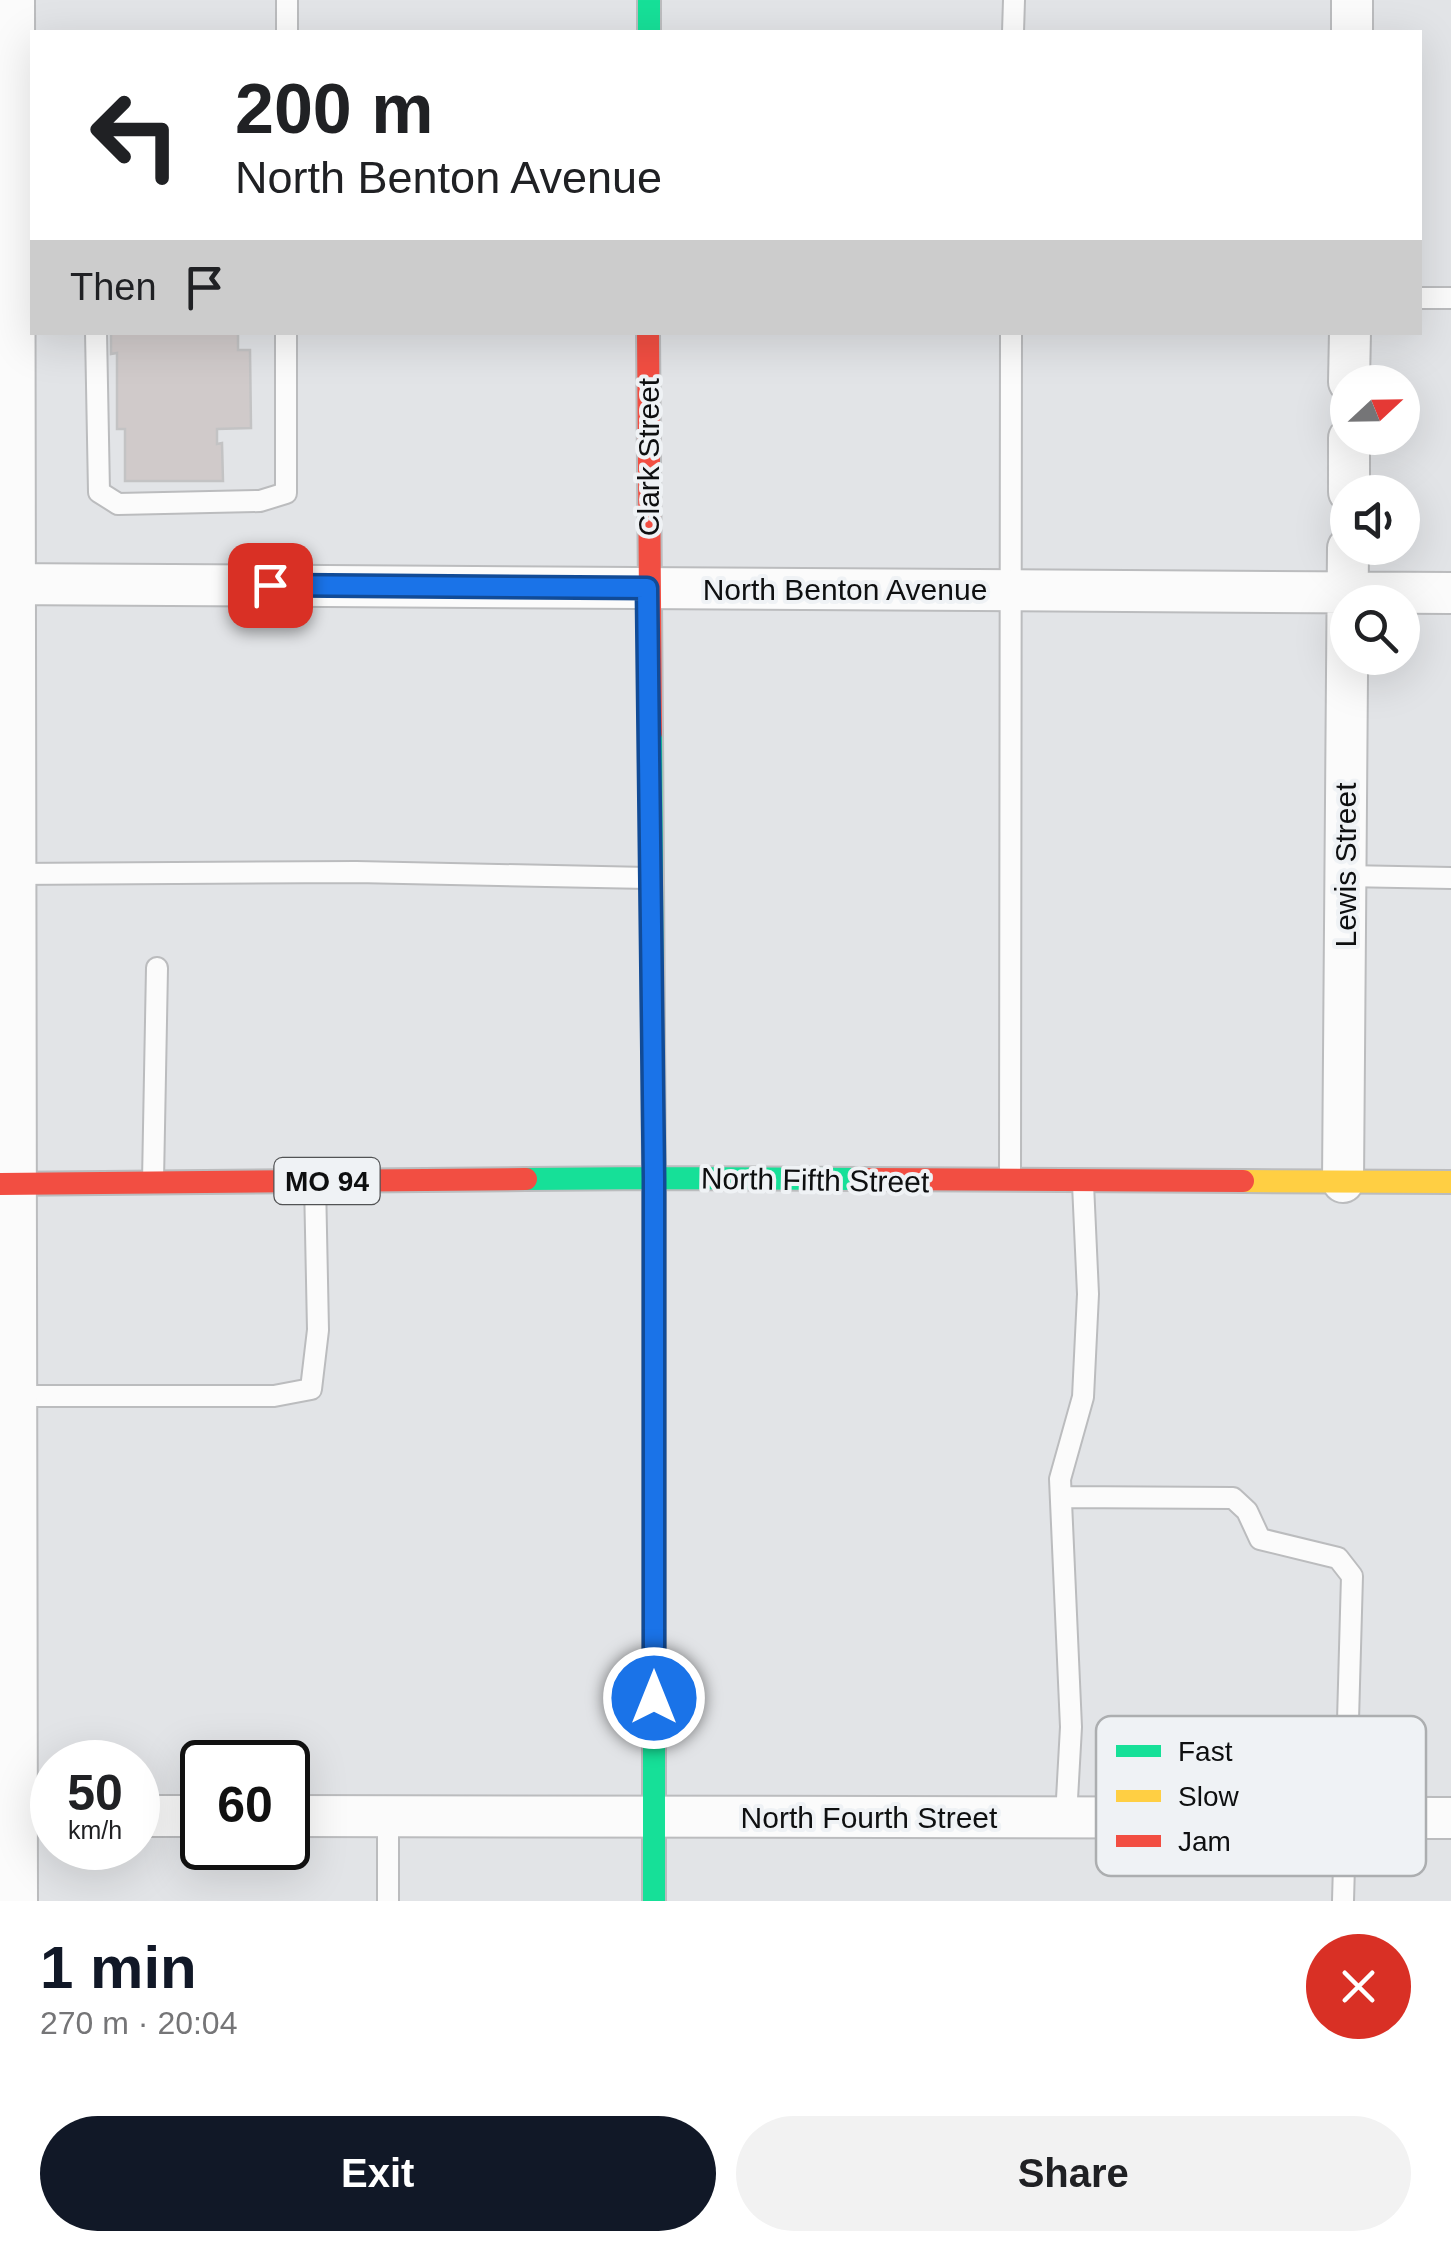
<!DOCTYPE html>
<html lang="en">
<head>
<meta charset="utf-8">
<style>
	:root { --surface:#fff; --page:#f2f2f2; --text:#202124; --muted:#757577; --accent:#111827 }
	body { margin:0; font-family:Arial,sans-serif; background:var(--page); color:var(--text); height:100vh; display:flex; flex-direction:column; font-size:38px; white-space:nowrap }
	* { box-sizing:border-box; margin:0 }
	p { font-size:32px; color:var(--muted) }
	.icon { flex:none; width:55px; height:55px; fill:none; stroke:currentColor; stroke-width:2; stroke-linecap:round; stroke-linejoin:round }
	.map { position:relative; height:1901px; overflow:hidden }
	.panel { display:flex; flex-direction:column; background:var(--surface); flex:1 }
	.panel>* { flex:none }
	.banner { position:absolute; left:30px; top:30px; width:1392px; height:305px; border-radius:0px; box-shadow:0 10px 40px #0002; background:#fff; color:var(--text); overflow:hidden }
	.needle { width:65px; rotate:68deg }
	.controls { position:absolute; left:1330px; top:365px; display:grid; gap:20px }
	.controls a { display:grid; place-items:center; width:90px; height:90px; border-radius:50%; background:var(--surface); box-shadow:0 10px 40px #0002; font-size:50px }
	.speed { position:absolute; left:30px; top:1740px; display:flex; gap:20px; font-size:50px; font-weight:700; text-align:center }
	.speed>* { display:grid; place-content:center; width:130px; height:130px; border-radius:50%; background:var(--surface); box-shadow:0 10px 40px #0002; line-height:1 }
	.speed small { font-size:25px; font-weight:400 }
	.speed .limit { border:5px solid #111; border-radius:15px; background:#fff; color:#111 }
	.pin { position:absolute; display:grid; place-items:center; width:85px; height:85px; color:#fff; margin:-42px; border-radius:20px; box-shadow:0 5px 15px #0006 }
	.me { position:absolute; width:110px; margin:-55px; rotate:0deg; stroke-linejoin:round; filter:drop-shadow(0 0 8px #0008) }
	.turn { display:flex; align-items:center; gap:35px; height:210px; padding:0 40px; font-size:45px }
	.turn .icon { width:130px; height:130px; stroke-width:2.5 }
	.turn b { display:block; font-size:70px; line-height:85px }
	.then { display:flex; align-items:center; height:95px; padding:0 40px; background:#0003; gap:20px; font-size:38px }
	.round { display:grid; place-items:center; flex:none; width:105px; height:105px; border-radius:52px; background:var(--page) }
	.summary { display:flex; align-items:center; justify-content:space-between; height:170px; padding:0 40px }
	h1 { font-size:60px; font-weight:700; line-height:75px; color:var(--accent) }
	.button { display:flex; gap:20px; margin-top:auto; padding:20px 40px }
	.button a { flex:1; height:115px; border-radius:60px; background:var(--accent); color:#fff; font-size:40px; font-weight:700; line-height:115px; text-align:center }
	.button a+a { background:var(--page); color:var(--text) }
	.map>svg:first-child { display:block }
	.building { fill:#d0caca; stroke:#c3c3c4; stroke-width:2.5 }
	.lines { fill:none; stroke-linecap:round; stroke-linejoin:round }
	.lane-casing { stroke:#bbbcbe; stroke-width:24 }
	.street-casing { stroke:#bbbcbe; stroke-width:44 }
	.fast-casing { stroke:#bbbcbe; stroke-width:26 }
	.slow-casing { stroke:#bbbcbe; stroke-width:26 }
	.jam-casing { stroke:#bbbcbe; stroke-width:26 }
	.lane { stroke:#fbfbfb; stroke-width:20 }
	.street { stroke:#fbfbfb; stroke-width:40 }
	.fast { stroke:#16e098; stroke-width:22 }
	.slow { stroke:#ffcf43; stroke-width:22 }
	.jam { stroke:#f24e42; stroke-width:22 }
	.route-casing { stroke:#114b97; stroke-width:25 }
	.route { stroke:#1a73e8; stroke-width:18 }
	.labels { text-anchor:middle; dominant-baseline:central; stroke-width:8; stroke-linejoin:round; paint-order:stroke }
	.shield { fill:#eff2f5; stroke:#525355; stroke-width:2.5 }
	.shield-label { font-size:28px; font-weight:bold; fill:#0e0f10 }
	.street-label { font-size:30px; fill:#0e0f10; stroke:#eff2f5 }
	.key { fill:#eff2f5; stroke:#acaeb0; stroke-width:2.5 }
	.key-label { font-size:28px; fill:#0e0f10 }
</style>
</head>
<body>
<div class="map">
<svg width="1451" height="1901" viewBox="0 0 1451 1901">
	<rect width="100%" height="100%" fill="#e2e4e7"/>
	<path class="building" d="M 111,332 L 238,332 L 238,350 L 250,350 L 251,428 L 217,429 L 217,444 L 222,443 L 223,481 L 125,481 L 125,429 L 117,429 L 117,353 L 111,354 Z"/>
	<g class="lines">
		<g class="lane-casing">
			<path id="lane" d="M 287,32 L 287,0
				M 1013,32 L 1014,0
				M 1420,298 L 1451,298
				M 96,332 L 99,492 L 118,504 L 260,501 L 286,493 L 286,332
				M 12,874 L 356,872 L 648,878
				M 1345,876 L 1451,878
				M 1010,1175 L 1011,332
				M 153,1181 L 157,968
				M 16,1396 L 274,1396 L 311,1389 L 318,1330 L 315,1182
				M 1061,1497 L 1233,1498 L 1247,1511 L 1260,1539 L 1338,1558 L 1352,1576 L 1343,1901
				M 388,1817 L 388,1901
				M 1066,1817 L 1071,1727 L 1060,1479 L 1083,1397 L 1088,1294 L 1083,1184"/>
		</g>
		<g class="street-casing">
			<path id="street" d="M 14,0 L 17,1901
				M 1352,32 L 1352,0
				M 1349,382 L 1350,332
				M 1349,492 L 1349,438
				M 0,584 L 1451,593
				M 1343,1182 L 1348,548
				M 138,1816 L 202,1816
				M 288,1816 L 1451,1818"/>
		</g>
		<g class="fast-casing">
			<path id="fast" d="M 649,0 L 649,32
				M 651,733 L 654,1178 L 866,1179
				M 526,1179 L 654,1178 L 654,1901"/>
		</g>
		<g class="slow-casing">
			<path id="slow" d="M 1243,1181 L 1451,1182"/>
		</g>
		<g class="jam-casing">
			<path id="jam" d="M 648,332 L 651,733
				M 866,1179 L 1243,1181
				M 0,1184 L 526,1179"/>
		</g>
		<use href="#lane" class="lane"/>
		<use href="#street" class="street"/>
		<use href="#fast" class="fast"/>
		<use href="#slow" class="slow"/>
		<use href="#jam" class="jam"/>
	</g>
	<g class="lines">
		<g class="route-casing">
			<path id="route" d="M 270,585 L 647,588 L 654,1178 L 654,1698"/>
		</g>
		<use href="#route" class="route"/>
	</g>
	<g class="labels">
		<rect class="shield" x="274.5" y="1158" width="105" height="46" rx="8"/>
		<g class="shield-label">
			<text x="327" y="1181">MO 94</text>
		</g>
		<g class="street-label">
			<text transform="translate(648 457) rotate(-90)">Clark Street</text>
			<text x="845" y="589">North Benton Avenue</text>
			<text transform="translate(1345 865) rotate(-90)">Lewis Street</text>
			<text transform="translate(815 1180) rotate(1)">North Fifth Street</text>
			<text x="869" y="1817">North Fourth Street</text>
		</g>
	</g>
	<rect x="1096" y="1716" width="330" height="160" rx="15" class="key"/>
	<rect x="1116" y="1745" width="45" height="12" fill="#16e098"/>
	<rect x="1116" y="1790" width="45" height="12" fill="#ffcf43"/>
	<rect x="1116" y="1835" width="45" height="12" fill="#f24e42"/>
	<g class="key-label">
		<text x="1178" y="1761">Fast</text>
		<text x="1178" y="1806">Slow</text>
		<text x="1178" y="1851">Jam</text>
	</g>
</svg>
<div class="controls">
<a><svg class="needle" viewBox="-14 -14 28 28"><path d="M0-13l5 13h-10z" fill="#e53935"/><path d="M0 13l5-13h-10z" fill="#757577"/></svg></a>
<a><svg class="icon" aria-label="sound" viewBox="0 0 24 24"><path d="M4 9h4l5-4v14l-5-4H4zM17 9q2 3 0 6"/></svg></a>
<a><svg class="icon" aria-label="search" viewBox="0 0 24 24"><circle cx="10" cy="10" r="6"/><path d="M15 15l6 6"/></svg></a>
</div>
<div class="speed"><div>50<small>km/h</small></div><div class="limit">60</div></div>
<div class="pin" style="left:270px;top:585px;background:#d93025"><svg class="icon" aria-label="arrive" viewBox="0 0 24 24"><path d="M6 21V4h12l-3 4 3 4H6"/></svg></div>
<svg class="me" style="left:654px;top:1698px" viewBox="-20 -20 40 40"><circle r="17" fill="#1a73e8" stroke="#fff" stroke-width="3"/><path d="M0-11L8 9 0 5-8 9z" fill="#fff"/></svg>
<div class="banner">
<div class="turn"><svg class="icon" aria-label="left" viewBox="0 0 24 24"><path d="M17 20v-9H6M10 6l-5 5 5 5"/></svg><div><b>200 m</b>North Benton Avenue</div></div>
<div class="then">Then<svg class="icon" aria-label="arrive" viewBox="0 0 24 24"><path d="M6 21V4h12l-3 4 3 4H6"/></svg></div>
</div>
</div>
<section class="panel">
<div class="summary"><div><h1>1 min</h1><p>270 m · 20:04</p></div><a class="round" style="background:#d93025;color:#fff"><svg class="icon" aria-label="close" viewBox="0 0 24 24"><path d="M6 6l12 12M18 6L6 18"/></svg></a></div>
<div class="button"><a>Exit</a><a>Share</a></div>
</section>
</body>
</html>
